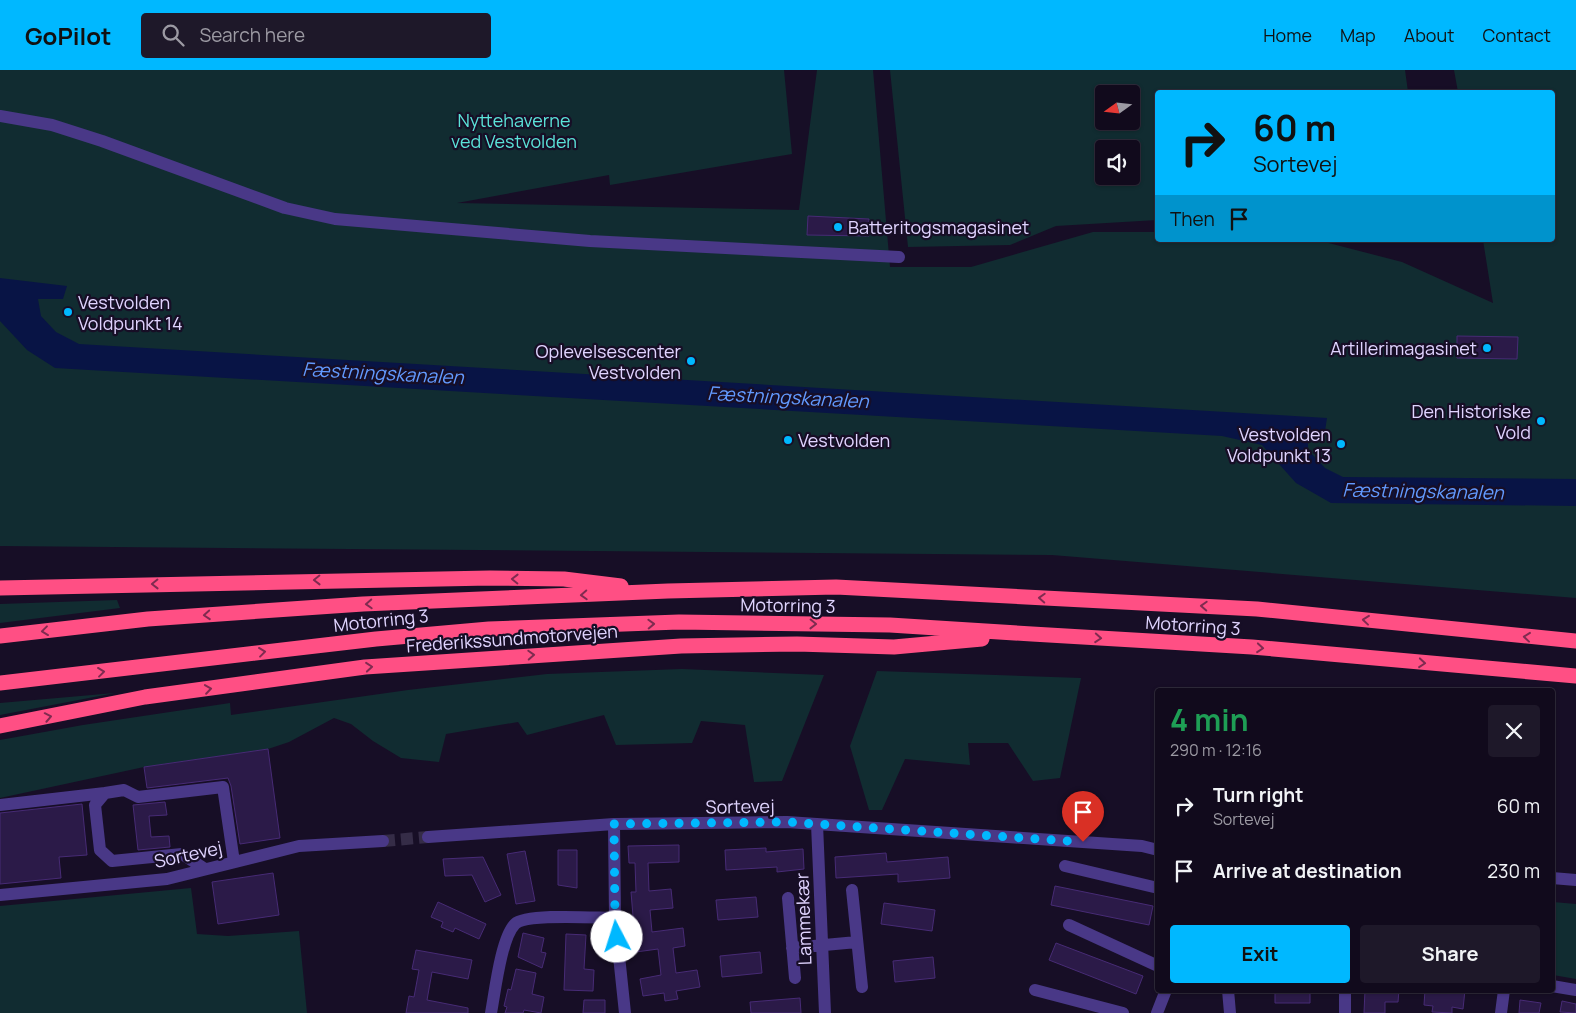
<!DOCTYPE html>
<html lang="en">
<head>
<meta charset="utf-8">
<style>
	:root { --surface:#110a1c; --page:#1e1829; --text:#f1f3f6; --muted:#9c9aa3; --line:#302b3b; --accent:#00b8ff }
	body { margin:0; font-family:Manrope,sans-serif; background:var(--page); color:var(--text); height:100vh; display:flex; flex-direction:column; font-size:19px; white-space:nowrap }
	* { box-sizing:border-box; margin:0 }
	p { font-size:16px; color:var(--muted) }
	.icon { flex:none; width:28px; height:28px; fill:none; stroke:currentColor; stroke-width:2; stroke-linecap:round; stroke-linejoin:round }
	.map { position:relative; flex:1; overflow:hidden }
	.sheet { position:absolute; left:1155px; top:618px; width:400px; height:305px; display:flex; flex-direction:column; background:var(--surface); border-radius:5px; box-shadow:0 1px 4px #0004,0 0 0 1px var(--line) }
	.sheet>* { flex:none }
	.banner { position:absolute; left:1155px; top:20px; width:400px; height:152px; border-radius:5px; box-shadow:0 1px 4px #0004,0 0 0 1px var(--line); background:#00b8ff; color:#111; overflow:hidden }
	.needle { width:32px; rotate:255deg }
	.fabs { position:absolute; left:1095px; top:15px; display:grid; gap:10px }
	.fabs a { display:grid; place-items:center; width:45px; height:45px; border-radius:5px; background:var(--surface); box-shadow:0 1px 4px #0004,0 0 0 1px var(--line); font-size:25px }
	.pin { position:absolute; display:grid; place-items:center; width:42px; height:42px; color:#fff; margin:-51px -21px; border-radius:50% 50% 50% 0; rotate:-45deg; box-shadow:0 0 5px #0007 }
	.pin .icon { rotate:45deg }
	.me { position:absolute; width:55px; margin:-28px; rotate:355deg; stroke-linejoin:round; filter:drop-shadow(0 0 4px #0008) }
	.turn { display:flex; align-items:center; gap:18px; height:105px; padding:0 15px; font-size:22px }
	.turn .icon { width:65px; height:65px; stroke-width:2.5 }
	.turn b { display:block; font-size:35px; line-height:42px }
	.then { display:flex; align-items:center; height:48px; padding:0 15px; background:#0003; gap:10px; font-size:19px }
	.round { display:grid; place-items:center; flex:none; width:52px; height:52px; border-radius:5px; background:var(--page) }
	.headline { display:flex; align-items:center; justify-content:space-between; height:85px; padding:0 15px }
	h1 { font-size:30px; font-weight:700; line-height:38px; color:#1e9e55 }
	.primary-button { display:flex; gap:10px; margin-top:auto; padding:10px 15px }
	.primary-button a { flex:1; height:58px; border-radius:5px; background:var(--accent); color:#111; font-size:20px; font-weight:700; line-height:58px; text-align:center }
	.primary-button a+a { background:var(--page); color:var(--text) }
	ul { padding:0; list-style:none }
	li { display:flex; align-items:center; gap:15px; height:65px; padding:0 15px }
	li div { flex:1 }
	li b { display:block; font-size:19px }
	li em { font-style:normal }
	header { display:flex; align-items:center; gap:30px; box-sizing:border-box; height:70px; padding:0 25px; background:var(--accent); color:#111 }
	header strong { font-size:24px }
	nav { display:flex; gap:28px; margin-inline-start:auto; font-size:18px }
	.search { width:350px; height:45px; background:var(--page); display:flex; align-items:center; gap:12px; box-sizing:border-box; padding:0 18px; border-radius:5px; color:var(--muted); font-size:19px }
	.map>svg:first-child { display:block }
	.green { fill:#112c31; fill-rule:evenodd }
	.water { fill:#081445 }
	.building { fill:#2b1a48; stroke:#472b75 }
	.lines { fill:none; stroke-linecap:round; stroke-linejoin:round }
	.minor-tunnel { stroke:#352c47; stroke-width:12; stroke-dasharray:12 6; stroke-linecap:butt }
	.minor { stroke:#493887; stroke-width:12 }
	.highway { stroke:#ff4f84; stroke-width:15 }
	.oneway { stroke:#7f2b50 }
	.route { stroke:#00b8ff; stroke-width:9; stroke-dasharray:0 16.2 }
	.poi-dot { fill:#00b8ff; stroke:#170e26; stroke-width:2 }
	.labels { text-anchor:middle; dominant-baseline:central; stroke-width:4.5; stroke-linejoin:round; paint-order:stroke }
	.park-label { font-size:18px; fill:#5be3d9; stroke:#170e26 }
	.poi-label { font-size:18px; fill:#e0d4ff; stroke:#170e26; text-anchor:end }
	.street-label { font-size:18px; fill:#e0d4ff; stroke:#170e26 }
	.water-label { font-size:19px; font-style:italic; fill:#629aff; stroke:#170e26 }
</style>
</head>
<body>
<header>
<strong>GoPilot</strong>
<div class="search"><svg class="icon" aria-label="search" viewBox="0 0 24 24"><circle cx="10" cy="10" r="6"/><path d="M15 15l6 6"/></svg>Search here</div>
<nav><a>Home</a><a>Map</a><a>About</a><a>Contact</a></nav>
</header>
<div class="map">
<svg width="1576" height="943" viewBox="0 0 1576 943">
	<rect width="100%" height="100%" fill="#170e26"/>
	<path class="green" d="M 0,0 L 784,0 L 792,84 L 610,115 L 609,105 L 457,133 L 799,140 L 817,0 L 873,0 L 890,197 L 971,197 L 1093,162 L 1157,162 L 1158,170 L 1317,170 L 1402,192 L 1493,233 L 1483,170 L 1552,170 L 1552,22 L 1458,22 L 1454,0 L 1576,0 L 1576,528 L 1052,485 L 0,476 Z
		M 890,0 L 1405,0 L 1408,22 L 1158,22 L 1157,150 L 1056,156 L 1010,175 L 908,177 ZM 1104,24 L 1131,24 L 1131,51 L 1104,51 ZM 1104,79 L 1131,79 L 1131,106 L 1104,106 Z
		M 117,530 L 120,538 L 0,553 L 0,534 Z
		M 682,599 L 824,605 L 782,711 L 754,712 L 745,655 L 701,651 L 692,673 L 616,675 L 604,645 L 527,665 L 518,652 L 446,664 L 439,692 L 401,688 L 373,671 L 351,654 L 334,648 L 289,672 L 268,679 L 144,697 L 0,728 L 0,670 L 83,655 L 230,633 L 231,645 L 408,620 L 547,604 Z
		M 877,601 L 1081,608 L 1060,708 L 1033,711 L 1008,673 L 968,673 L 970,695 L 905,689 L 882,740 L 869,740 L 850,676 Z
		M 115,623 L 0,645 L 0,633 Z
		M 191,818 L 197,864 L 228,866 L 299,861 L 307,943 L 0,943 L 0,836 Z
		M 1553,832 L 1576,834 L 1576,909 L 1553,905 Z"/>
	<path class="water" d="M 0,208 L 67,216 L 63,229 L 38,229 L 41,246 L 56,262 L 79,274 L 1327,348 L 1325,361 L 1308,364 L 1308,380 L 1325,398 L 1343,407 L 1576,409 L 1576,436 L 1331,433 L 1296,413 L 1262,375 L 1222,366 L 55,298 L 27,280 L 0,251 Z"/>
	<path class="building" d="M 808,146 L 869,149 L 869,166 L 807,165 Z
		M 1457,266 L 1518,267 L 1517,289 L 1457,288 Z
		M 268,679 L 280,768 L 240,774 L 231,716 L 228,708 L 147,718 L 144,697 Z
		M 165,732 L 167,745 L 149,746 L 151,767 L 169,766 L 170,777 L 138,780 L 133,735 Z
		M 82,734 L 87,785 L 59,787 L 61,808 L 0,814 L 0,743 Z
		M 679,775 L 679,792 L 648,793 L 649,821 L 671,819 L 673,838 L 650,840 L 652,862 L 683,858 L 685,876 L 673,878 L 676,903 L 697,900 L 700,917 L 676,921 L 678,929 L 665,931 L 664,923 L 643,926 L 640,909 L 661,905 L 658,879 L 636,882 L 631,822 L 636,822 L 635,793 L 629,793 L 628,776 Z
		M 766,778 L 766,782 L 803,779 L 804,799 L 777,802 L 777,797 L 726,800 L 725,780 Z
		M 558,780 L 577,780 L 577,818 L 558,815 Z
		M 525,781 L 535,831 L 516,834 L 507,784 Z
		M 886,783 L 887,792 L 948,787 L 950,808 L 898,812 L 898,804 L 836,808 L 835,787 Z
		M 483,787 L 501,825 L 485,832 L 472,805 L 445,806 L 443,789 Z
		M 273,803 L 279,845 L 218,854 L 212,812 Z
		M 1055,816 L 1153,836 L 1149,855 L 1051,835 Z
		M 756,827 L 758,847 L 718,850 L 716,830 Z
		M 438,832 L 486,854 L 479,869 L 455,858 L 453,862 L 441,857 L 443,852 L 431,847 Z
		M 884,833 L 935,840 L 932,861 L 881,854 Z
		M 523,863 L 544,868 L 541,882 L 546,883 L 542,898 L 518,887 Z
		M 566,864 L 586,865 L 584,899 L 594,900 L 593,921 L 564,920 Z
		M 1056,873 L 1143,906 L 1136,924 L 1049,890 Z
		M 416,880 L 472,890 L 468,909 L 432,902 L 427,930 L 468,938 L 468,943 L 406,943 L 409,926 L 414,927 L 419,900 L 412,899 Z
		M 760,882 L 762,903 L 722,907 L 720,886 Z
		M 933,887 L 935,908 L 895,912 L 893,891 Z
		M 516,899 L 536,903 L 532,924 L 544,927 L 541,943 L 524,940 L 523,943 L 505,943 L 507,937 L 504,936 L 508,919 L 511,920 Z
		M 1275,920 L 1310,920 L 1310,933 L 1275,933 Z
		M 1365,920 L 1399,920 L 1398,932 L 1385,932 L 1385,943 L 1364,943 Z
		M 1425,920 L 1465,920 L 1463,939 L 1452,937 L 1452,943 L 1432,942 L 1433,936 L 1424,935 Z
		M 800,928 L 801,943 L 751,943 L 750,932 Z
		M 584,930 L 605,930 L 605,943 L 583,943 Z
		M 1520,930 L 1541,933 L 1539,943 L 1519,943 Z
		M 1562,931 L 1576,934 L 1576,943 L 1560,942 Z"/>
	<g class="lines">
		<path class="minor-tunnel" d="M 383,771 L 428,767"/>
		<path class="minor" d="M 0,46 L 52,55 L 102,71 L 285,138 L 335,149 L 590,171 L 899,187
			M 0,735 L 105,723
			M 614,754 L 615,848 L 625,943
			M 817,754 L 825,943
			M 428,767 L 614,754 L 787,752 L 1142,776 L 1158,780
			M 1065,796 L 1158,818
			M 205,799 L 182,784 L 112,791 L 100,780 L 95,735 L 105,723 L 124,720 L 138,727 L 223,717 L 234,792
			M 1552,808 L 1576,810
			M 852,820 L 862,917
			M 0,825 L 167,809 L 299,776 L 383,771
			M 788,828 L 795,908
			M 1069,855 L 1158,896
			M 792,878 L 857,872
			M 1552,916 L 1576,920
			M 1035,920 L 1123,943
			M 1228,920 L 1230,943
			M 491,943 C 495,922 501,868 515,854 C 526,843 597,848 615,848
			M 1157,943 L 1166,920
			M 1345,943 L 1345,920
			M 1501,943 L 1504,920"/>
		<path class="highway" d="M 0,518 L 490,508 L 564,509 L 621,516
			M 0,566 L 148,549 L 363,534 L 668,521 L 836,517 L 1257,539 L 1576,571
			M 0,613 L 376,569 L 489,559 L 679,552 L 890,555 L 1032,564 L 1252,577 L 1576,606
			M 0,656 L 145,627 L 365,597 L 681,576 L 797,574 L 894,577 L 982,569"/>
	</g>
	<defs><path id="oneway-chevron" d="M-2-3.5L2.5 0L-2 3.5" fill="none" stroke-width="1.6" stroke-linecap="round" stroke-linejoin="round" transform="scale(1.25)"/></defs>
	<g class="oneway">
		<use href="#oneway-chevron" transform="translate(515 509) rotate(-179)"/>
		<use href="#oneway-chevron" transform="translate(317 510) rotate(179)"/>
		<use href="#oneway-chevron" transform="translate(155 514) rotate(179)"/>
		<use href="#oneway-chevron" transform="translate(584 525) rotate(177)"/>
		<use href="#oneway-chevron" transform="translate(1042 528) rotate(-177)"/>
		<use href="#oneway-chevron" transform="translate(369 534) rotate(177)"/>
		<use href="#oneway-chevron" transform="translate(1204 536) rotate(-177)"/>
		<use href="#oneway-chevron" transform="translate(207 545) rotate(176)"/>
		<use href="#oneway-chevron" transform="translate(1366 550) rotate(-174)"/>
		<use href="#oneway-chevron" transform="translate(651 554) rotate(-2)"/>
		<use href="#oneway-chevron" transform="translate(813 554) rotate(1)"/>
		<use href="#oneway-chevron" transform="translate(45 561) rotate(173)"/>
		<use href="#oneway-chevron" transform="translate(1527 567) rotate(-174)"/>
		<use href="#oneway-chevron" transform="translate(1098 568) rotate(4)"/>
		<use href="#oneway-chevron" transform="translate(1260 578) rotate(5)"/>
		<use href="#oneway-chevron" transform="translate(262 582) rotate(-7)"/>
		<use href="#oneway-chevron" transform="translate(531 585) rotate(-3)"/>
		<use href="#oneway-chevron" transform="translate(1422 593) rotate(5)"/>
		<use href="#oneway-chevron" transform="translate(369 597) rotate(-5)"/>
		<use href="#oneway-chevron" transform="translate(101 602) rotate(-7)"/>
		<use href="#oneway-chevron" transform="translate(208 619) rotate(-8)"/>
		<use href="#oneway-chevron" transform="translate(48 647) rotate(-11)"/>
	</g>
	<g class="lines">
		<path class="route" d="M 617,867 L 615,848 L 614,754 L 787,752 L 1083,772"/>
	</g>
	<g class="poi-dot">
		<circle cx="838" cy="157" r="5"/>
		<circle cx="68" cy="242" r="5"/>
		<circle cx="1487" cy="278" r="5"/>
		<circle cx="691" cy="291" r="5"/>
		<circle cx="1541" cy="351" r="5"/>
		<circle cx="788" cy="370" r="5"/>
		<circle cx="1341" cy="374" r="5"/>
	</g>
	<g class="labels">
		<g class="park-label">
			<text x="514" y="50">Nyttehaverne<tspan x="514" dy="21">ved Vestvolden</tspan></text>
		</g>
		<g class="poi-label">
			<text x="848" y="157" text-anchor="start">Batteritogsmagasinet</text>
			<text x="78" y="232" text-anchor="start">Vestvolden<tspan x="78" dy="21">Voldpunkt 14</tspan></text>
			<text x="1477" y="278">Artillerimagasinet</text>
			<text x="681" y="281">Oplevelsescenter<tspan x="681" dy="21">Vestvolden</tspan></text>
			<text x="1531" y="341">Den Historiske<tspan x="1531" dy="21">Vold</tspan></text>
			<text x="1331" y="364">Vestvolden<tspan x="1331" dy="21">Voldpunkt 13</tspan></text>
			<text x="798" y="370" text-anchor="start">Vestvolden</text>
		</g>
		<g class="street-label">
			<text transform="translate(788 535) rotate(1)">Motorring 3</text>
			<text transform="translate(381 550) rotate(-6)">Motorring 3</text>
			<text transform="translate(1193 555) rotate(4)">Motorring 3</text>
			<text transform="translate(512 568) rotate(-4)">Frederikssundmotorvejen</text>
			<text transform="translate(740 736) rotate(-1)">Sortevej</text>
			<text transform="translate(188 784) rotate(-12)">Sortevej</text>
			<text transform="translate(803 849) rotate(-92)">Lammekær</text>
		</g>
		<g class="water-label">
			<text transform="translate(383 303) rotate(3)">Fæstningskanalen</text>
			<text transform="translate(788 327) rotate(3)">Fæstningskanalen</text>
			<text transform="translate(1423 421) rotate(1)">Fæstningskanalen</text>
		</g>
	</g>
</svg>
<div class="fabs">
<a><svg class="needle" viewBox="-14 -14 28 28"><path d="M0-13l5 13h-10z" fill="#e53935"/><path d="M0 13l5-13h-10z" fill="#9c9aa3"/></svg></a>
<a><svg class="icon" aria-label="sound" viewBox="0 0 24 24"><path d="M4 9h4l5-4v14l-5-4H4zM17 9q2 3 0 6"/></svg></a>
</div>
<div class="pin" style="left:1083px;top:772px;background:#d93025"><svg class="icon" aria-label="arrive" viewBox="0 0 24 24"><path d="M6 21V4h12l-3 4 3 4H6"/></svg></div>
<svg class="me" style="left:617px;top:867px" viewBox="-20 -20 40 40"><circle r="19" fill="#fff"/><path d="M0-13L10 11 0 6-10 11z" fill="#00b8ff"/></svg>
<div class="banner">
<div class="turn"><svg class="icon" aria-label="right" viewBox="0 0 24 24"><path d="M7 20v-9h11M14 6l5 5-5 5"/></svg><div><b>60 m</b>Sortevej</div></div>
<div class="then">Then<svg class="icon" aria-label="arrive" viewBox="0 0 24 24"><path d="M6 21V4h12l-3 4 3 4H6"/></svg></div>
</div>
<section class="sheet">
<div class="headline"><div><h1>4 min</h1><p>290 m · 12:16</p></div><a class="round"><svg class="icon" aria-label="close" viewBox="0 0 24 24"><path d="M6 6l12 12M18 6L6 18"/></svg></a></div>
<ul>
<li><svg class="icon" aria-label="right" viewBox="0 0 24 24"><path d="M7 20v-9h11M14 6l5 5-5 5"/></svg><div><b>Turn right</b><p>Sortevej</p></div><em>60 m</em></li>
<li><svg class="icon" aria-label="arrive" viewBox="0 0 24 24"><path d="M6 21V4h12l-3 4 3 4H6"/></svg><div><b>Arrive at destination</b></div><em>230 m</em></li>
</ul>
<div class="primary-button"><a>Exit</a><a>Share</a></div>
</section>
</div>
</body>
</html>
